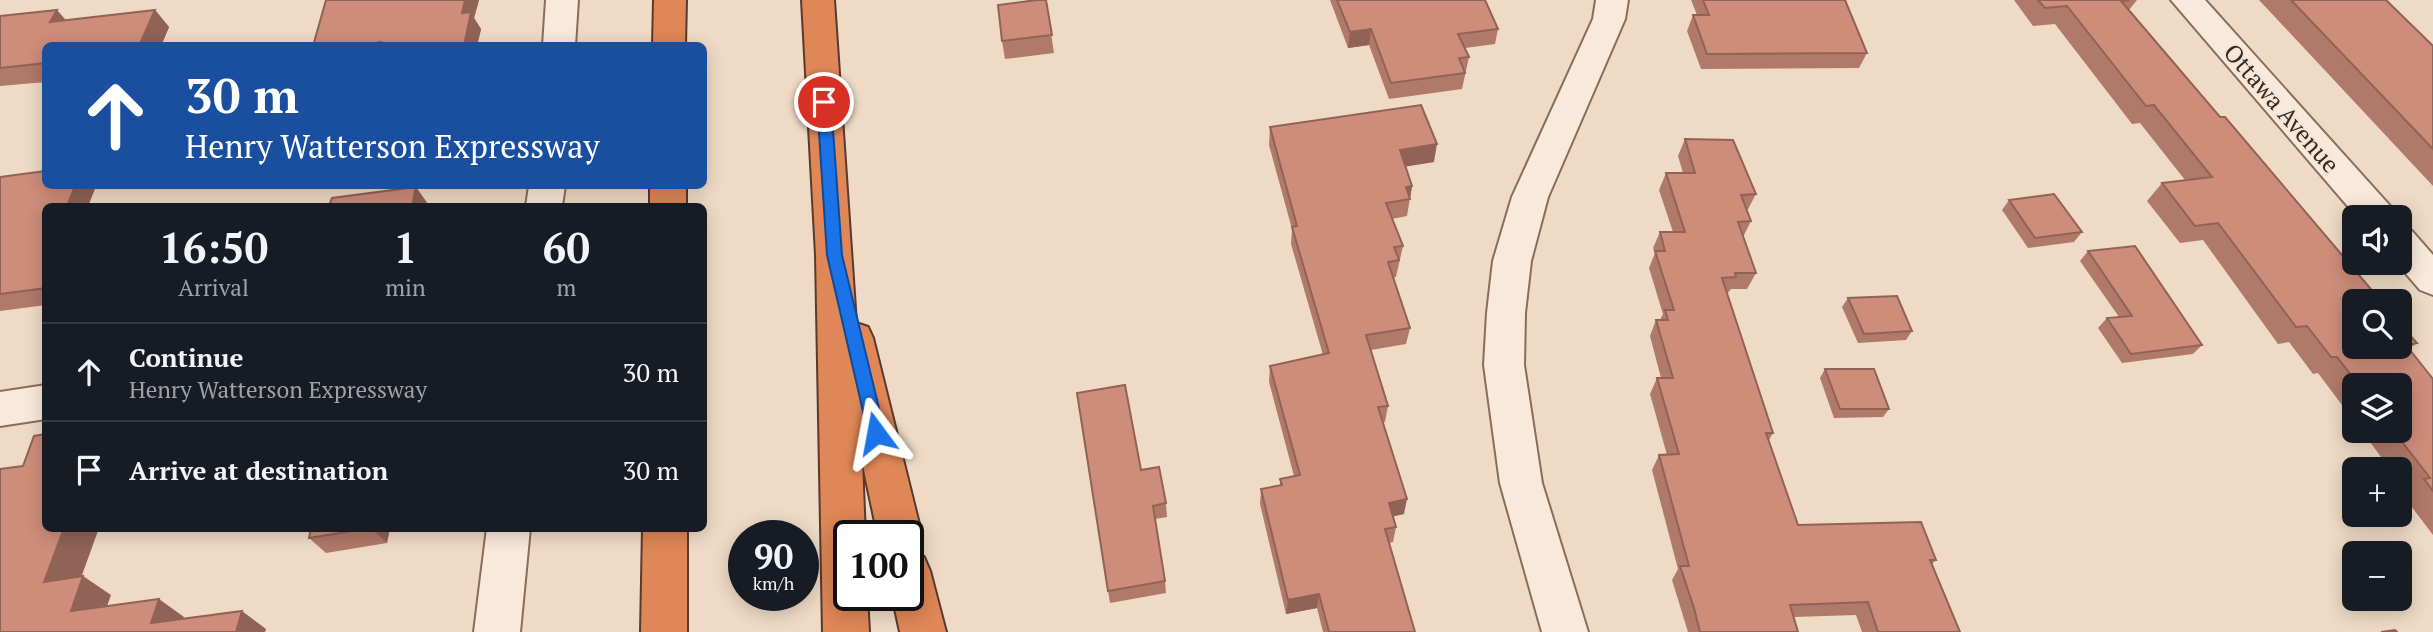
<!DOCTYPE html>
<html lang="en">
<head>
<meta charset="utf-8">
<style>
	:root { --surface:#171b24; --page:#20242c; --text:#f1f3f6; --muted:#9ea1a6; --line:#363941 }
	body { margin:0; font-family:"PT Serif",serif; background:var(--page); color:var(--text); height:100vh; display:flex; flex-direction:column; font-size:26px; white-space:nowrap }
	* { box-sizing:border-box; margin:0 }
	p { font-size:23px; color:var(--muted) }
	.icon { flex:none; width:38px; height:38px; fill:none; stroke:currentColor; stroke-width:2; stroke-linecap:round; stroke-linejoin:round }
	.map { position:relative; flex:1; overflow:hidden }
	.sheet { position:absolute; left:42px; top:203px; width:665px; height:329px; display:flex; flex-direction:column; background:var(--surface); border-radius:10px; box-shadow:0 4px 18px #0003 }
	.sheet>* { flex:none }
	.banner { position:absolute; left:42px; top:42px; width:665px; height:147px; border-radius:10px; box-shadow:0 4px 18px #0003; background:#1a4fa0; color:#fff; overflow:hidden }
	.tools { position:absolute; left:2342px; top:205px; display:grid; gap:14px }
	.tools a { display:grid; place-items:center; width:70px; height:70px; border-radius:10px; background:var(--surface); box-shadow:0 4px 18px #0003; font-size:35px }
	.speed { position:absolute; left:728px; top:520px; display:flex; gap:14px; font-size:35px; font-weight:700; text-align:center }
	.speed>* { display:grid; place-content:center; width:91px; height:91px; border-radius:50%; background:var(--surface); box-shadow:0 4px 18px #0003; line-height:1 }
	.speed small { font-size:18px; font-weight:400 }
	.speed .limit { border:4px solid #111; border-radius:10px; background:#fff; color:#111 }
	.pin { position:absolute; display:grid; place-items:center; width:60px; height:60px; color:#fff; margin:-30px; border:4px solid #fff; border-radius:50%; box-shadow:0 2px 7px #0007 }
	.me { position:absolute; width:77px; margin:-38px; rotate:347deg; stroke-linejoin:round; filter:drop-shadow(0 0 5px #0008) }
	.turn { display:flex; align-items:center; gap:24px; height:147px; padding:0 28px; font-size:32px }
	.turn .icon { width:91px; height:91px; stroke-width:2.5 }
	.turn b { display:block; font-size:49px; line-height:60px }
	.eta { display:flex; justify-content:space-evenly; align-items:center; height:119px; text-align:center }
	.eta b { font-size:42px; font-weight:700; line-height:49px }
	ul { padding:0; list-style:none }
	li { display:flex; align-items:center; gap:21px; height:98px; padding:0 28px; border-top:2px solid var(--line) }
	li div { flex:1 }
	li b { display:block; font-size:26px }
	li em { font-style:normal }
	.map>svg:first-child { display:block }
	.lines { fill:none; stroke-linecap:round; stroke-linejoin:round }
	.street-casing { stroke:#8b6b5b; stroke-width:4 }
	.highway-casing { stroke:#593a2f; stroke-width:4 }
	.street { fill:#f9e9da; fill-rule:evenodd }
	.highway { fill:#df8756; fill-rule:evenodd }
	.wall { fill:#b1796a }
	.shaded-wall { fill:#906356 }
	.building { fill:#ce8d7b; stroke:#906356; stroke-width:2 }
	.route { fill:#1a73e8; stroke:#114b97; stroke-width:2 }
	.labels { text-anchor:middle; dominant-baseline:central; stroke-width:5; stroke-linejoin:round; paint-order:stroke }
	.street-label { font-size:24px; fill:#3b271f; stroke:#f6e6d6 }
</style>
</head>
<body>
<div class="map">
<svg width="2433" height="632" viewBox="0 0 2433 632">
	<rect width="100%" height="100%" fill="#efdac6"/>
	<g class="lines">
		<g class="street-casing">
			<path id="street" d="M 546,0 L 578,0 L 575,46 L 543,46 Z
				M 1596,0 L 1628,0 L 1625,19 L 1548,197 L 1531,261 L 1525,313 L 1524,365 L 1542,483 L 1588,632 L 1542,632 L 1500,483 L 1484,365 L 1487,313 L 1493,261 L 1512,197 L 1593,19 Z
				M 2171,0 L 2205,0 L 2391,207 L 2396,217 L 2357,217 Z
				M 529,186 L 565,186 L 562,206 L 526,206 Z
				M 2399,227 L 2412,231 L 2433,255 L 2433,295 L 2420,290 L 2396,262 L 2399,262 Z
				M 46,385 L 46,419 L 0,426 L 0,392 Z
				M 487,528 L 530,528 L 520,632 L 474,632 Z"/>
		</g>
		<g class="highway-casing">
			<path id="highway" d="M 654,0 L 686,0 L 685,46 L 653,46 Z
				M 802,0 L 834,0 L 856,323 L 868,327 L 873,338 L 922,536 L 915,550 L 910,552 L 924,557 L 930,571 L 946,632 L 900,632 L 892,595 L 908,595 L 908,536 L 878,536 L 862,461 L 865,536 L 849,536 L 849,595 L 867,595 L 869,632 L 823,632 L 816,255 Z
				M 650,186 L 686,186 L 686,206 L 650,206 Z
				M 643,528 L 687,528 L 687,632 L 641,632 Z"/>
		</g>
		<use href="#street" class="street"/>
		<use href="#highway" class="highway"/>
	</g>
	<path class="wall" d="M 479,0 L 474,18 L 481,29 L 477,46 L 313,46 Z
		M 1046,0 L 1054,53 L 1005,59 L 1002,41 Z
		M 1330,0 L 1485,0 L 1498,29 L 1495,44 L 1465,48 L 1469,57 L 1462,89 L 1389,99 L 1369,45 L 1348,48 Z
		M 1691,0 L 1845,0 L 1867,53 L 1859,68 L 1701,69 L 1687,31 L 1693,15 L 1697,15 Z
		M 2014,0 L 2137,0 L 2129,10 L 2220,117 L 2417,343 L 2409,349 L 2433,379 L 2433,535 L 2402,494 L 2406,491 L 2399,482 L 2399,469 L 2390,469 L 2361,430 L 2399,430 L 2399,385 L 2354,385 L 2354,421 L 2318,373 L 2313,374 L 2289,342 L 2278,344 L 2203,240 L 2180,243 L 2147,201 L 2162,183 L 2185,180 L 2140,123 L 2132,124 L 2055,24 L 2033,26 Z
		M 2259,0 L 2386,0 L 2433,46 L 2433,186 Z
		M 155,10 L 169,27 L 161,46 L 46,46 L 46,82 L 0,86 L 0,16 L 66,21 Z
		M 1270,127 L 1434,162 L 1405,166 L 1412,186 L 1407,216 L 1392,219 L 1403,246 L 1396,277 L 1393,278 L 1410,328 L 1406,344 L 1371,350 L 1388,406 L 1385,422 L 1382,422 L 1404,514 L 1393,516 L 1396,527 L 1393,542 L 1389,543 L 1415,632 L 1323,632 L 1317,608 L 1286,614 L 1260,504 L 1261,489 L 1280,486 L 1280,479 L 1294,476 L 1269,382 L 1270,366 L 1323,355 L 1291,244 L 1292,229 L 1269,145 Z
		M 1685,139 L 1756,194 L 1747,211 L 1751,221 L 1743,237 L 1756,273 L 1747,289 L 1731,289 L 1727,294 L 1773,433 L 1769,440 L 1798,525 L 1936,560 L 1932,564 L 1960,632 L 1862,632 L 1856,615 L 1794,617 L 1798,632 L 1688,632 L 1672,580 L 1678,569 L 1652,470 L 1659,455 L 1667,455 L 1650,394 L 1657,378 L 1661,378 L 1650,336 L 1656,320 L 1660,320 L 1663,314 L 1649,268 L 1655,253 L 1653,248 L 1660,232 L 1673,232 L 1659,190 L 1666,173 L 1683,173 L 1678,156 Z
		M 0,177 L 46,186 L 96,186 L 88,206 L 46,206 L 46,305 L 0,311 Z
		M 2009,200 L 2082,232 L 2074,242 L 2028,248 L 2002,210 Z
		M 2088,251 L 2202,345 L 2193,354 L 2122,363 L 2098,328 L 2107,318 L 2119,317 L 2080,261 Z
		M 1848,298 L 1912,331 L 1906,340 L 1858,343 L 1842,307 Z
		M 1825,369 L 1889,409 L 1883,417 L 1834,418 L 1820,378 Z
		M 1077,393 L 1141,470 L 1166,503 L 1167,517 L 1155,519 L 1165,581 L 1166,593 L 1110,603 Z
		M 311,528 L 390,528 L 387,543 L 326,553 L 309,538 Z"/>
	<path class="shaded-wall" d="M 465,0 L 479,0 L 474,18 L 481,29 L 477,46 L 464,46 L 462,13 Z
		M 57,10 L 72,27 L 50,22 Z
		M 155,10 L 169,27 L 161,46 L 139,46 Z
		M 1371,29 L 1369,45 L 1348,48 L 1350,32 Z
		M 1437,144 L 1434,162 L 1397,168 L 1400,150 Z
		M 75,186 L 96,186 L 88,206 L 67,206 Z
		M 1412,186 L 1410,199 L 1406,187 Z
		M 416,187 L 428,204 L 428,206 L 412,206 Z
		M 1407,499 L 1404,514 L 1386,518 L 1389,503 Z
		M 64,528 L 99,528 L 73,600 L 44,582 Z
		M 371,528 L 390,528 L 387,543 Z
		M 83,576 L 111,595 L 99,628 L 71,611 Z
		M 1319,594 L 1317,608 L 1286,614 L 1288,600 Z
		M 159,599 L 184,617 L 180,632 L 151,623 Z
		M 242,611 L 266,629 L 265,632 L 236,632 Z"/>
	<path class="building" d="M 326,0 L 465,0 L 462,13 L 471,12 L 464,46 L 381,46 L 381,42 L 356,46 L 313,46 Z
		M 1037,0 L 1046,0 L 1052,35 L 1002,41 L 998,5 Z
		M 1337,0 L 1485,0 L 1498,29 L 1458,34 L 1469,57 L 1459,58 L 1465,73 L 1391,83 L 1371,29 L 1350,32 Z
		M 1703,0 L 1845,0 L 1867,53 L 1707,54 L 1693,15 L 1709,15 Z
		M 2038,0 L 2129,0 L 2121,1 L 2220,117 L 2225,117 L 2381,301 L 2354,301 L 2354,346 L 2399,346 L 2399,323 L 2417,343 L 2406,345 L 2433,379 L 2433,491 L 2424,479 L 2430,478 L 2393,430 L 2399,430 L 2399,385 L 2359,385 L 2337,357 L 2331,357 L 2307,326 L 2296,327 L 2218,223 L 2195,226 L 2162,183 L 2212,177 L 2154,105 L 2146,106 L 2067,6 L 2045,8 Z
		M 2291,0 L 2386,0 L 2433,46 L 2433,149 Z
		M 57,10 L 50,22 L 155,10 L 139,46 L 46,46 L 46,63 L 0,68 L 0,16 Z
		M 1421,105 L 1437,144 L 1400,150 L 1412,186 L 1406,187 L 1410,199 L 1386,203 L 1403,246 L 1394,247 L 1399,260 L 1388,262 L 1410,328 L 1366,335 L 1388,406 L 1378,407 L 1407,499 L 1389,503 L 1396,527 L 1385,529 L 1415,632 L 1329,632 L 1319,594 L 1288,600 L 1261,489 L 1282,485 L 1280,479 L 1300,475 L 1270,366 L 1329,353 L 1292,227 L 1297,226 L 1270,127 Z
		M 1685,139 L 1733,140 L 1756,194 L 1741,195 L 1751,221 L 1738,222 L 1756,273 L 1735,273 L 1736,277 L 1722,278 L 1773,433 L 1766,433 L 1798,525 L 1921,522 L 1936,560 L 1930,560 L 1960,632 L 1878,632 L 1868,602 L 1790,605 L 1798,632 L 1700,632 L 1694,608 L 1680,566 L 1689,566 L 1659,455 L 1679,454 L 1657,378 L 1673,378 L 1656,320 L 1668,320 L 1665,310 L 1674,310 L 1655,251 L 1665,251 L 1660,232 L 1685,232 L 1666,173 L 1695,173 Z
		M 46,171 L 46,186 L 75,186 L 67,206 L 46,206 L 46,288 L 0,294 L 0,177 Z
		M 416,187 L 412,206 L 329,206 L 332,198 Z
		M 2054,194 L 2082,232 L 2035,238 L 2009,200 Z
		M 2135,246 L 2202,345 L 2131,354 L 2107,318 L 2132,316 L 2088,251 Z
		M 1897,296 L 1912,331 L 1864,334 L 1848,298 Z
		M 1825,369 L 1874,369 L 1889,409 L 1840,409 Z
		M 1125,385 L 1141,470 L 1159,467 L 1166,503 L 1153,506 L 1165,581 L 1108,591 L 1077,393 Z
		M 46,434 L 46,528 L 64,528 L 44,582 L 83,576 L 71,611 L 159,599 L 151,623 L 242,611 L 236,632 L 0,632 L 0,469 L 23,466 L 34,436 Z
		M 311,528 L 371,528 L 309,538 Z
		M 2395,630 L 2397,632 L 2381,632 Z"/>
	<path class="route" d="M 824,97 L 831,102 L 842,255 L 885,433 L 882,438 L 876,441 L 870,438 L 868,433 L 827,255 L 817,102 Z"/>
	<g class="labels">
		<g class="street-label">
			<text transform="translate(2282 108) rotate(49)">Ottawa Avenue</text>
		</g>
	</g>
</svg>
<div class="tools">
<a><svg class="icon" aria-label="sound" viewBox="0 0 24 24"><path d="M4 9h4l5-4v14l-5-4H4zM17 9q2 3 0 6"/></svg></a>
<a><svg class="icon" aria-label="search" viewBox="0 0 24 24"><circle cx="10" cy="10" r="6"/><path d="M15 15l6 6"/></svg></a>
<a><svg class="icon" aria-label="layers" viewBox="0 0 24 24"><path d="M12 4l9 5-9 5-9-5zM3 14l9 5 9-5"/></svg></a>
<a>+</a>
<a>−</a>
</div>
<div class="speed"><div>90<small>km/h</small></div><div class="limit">100</div></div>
<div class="pin" style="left:824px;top:102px;background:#d93025"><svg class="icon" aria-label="arrive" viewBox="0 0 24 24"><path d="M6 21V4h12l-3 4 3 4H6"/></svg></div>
<svg class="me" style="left:876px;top:433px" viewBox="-20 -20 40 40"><path d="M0-17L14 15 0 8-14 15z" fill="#1a73e8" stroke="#fff" stroke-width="4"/></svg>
<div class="banner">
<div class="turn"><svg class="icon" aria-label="ahead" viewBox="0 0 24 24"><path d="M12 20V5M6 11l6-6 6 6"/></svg><div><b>30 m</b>Henry Watterson Expressway</div></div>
</div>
<section class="sheet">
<div class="eta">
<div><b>16:50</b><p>Arrival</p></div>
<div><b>1</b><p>min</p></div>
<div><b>60</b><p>m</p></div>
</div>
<ul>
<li><svg class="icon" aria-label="ahead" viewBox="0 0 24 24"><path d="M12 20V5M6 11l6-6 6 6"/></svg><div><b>Continue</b><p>Henry Watterson Expressway</p></div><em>30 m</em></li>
<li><svg class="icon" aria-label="arrive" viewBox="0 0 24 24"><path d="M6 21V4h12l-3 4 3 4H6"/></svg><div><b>Arrive at destination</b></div><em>30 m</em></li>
</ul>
</section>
</div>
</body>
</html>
